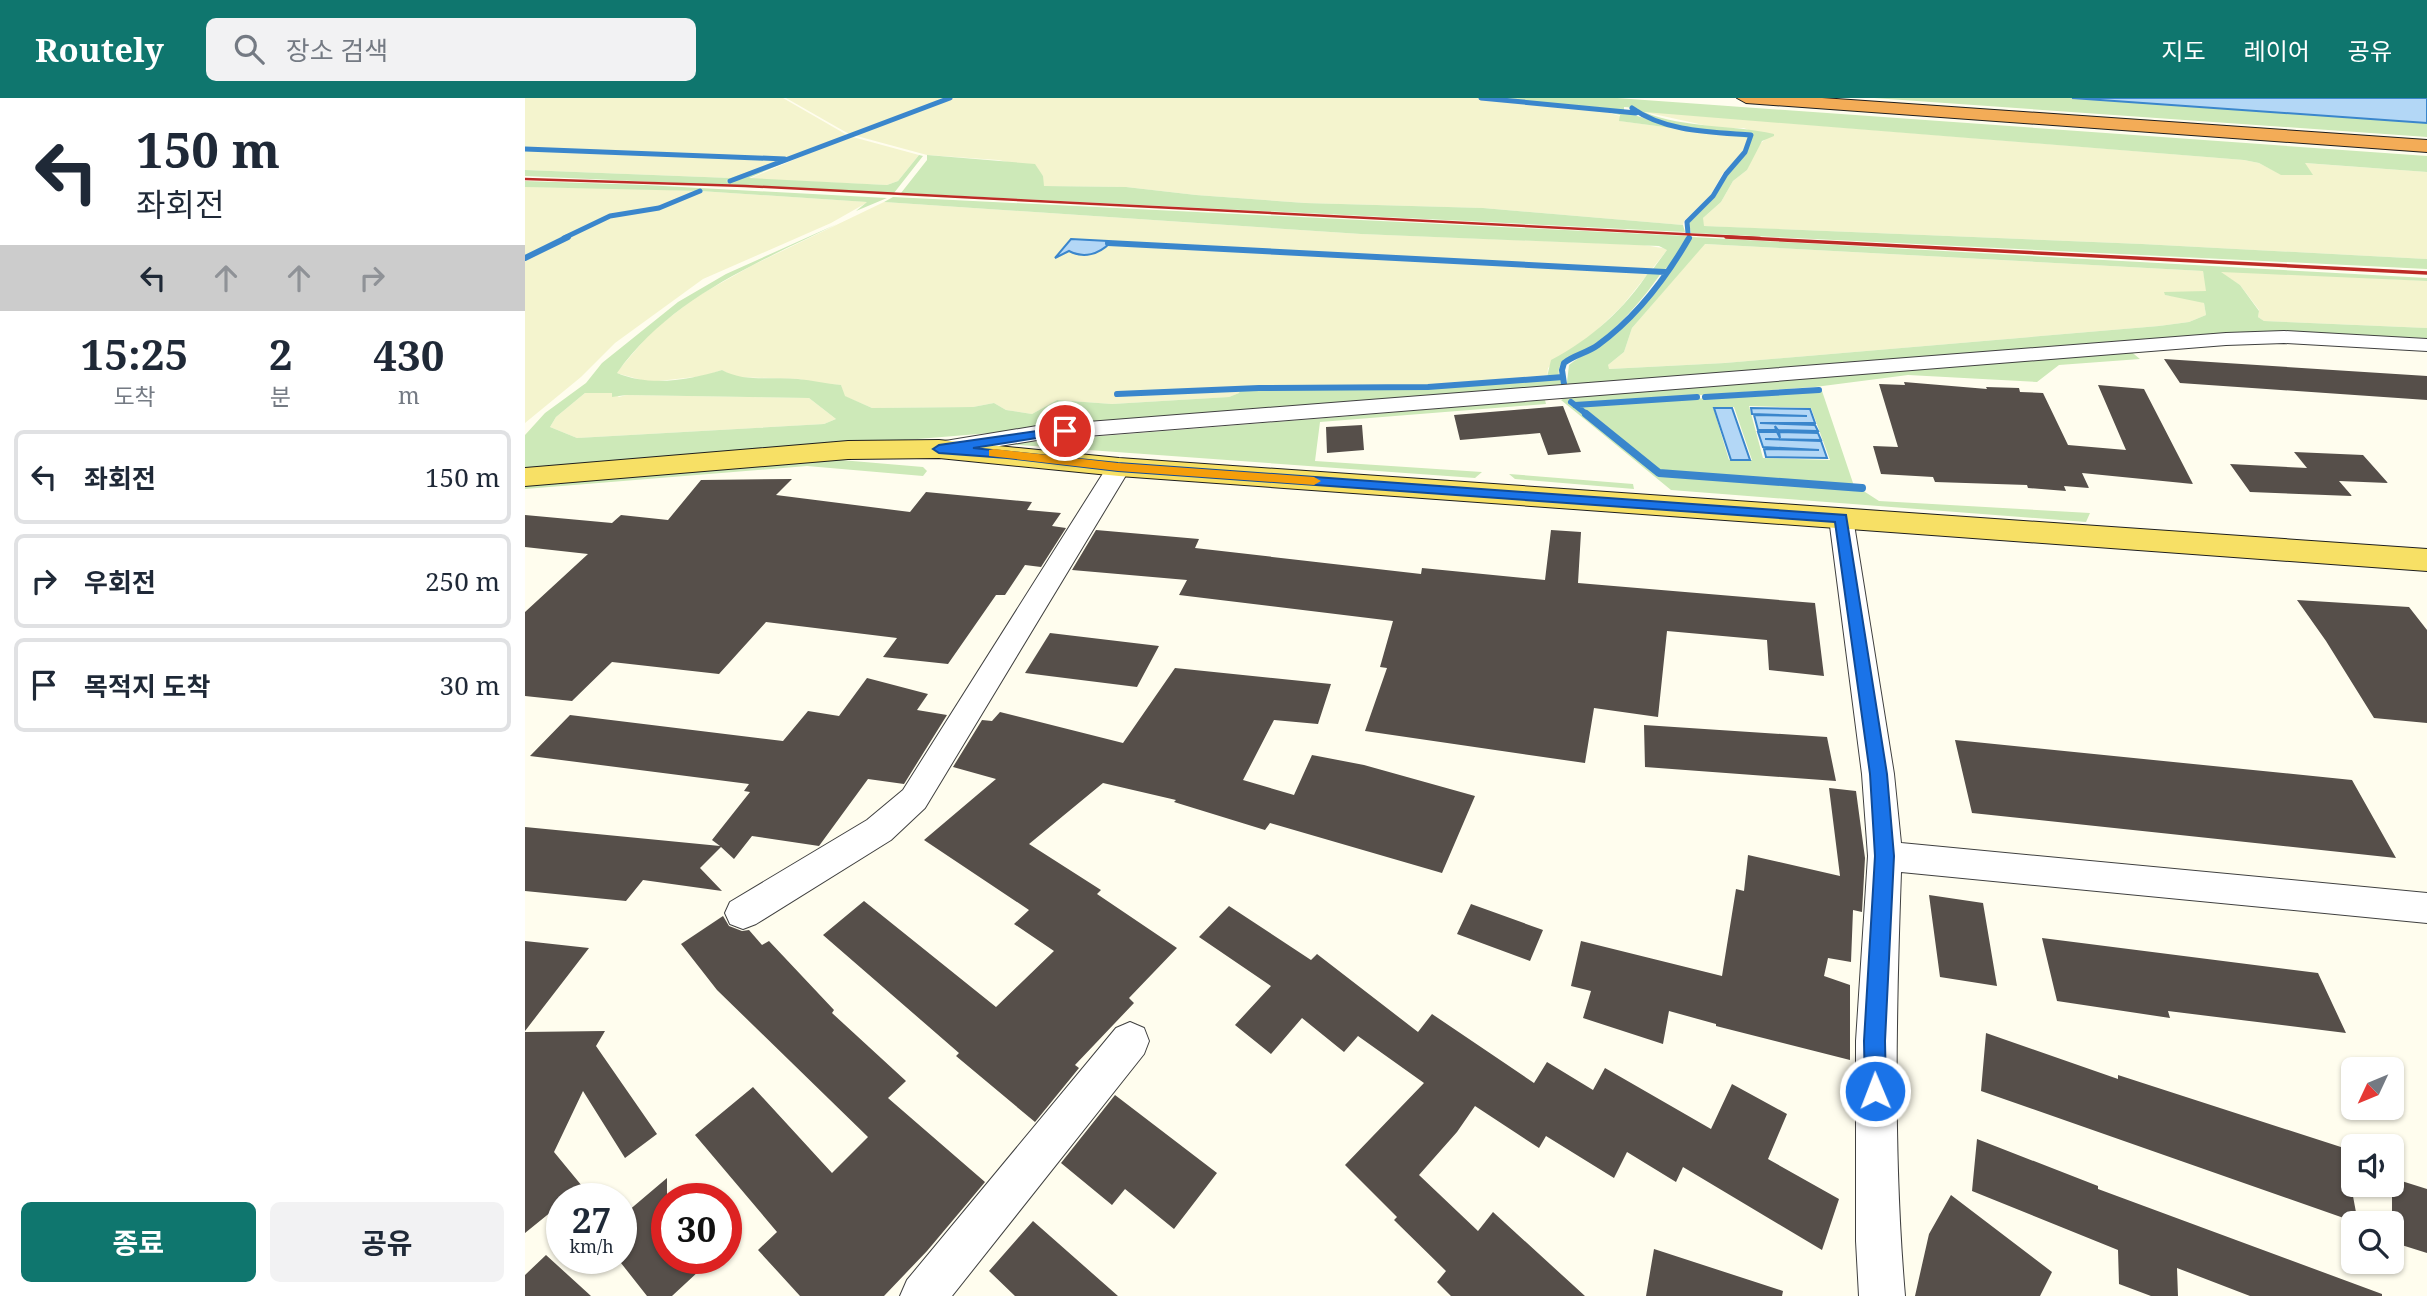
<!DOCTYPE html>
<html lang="ko">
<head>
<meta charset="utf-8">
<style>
	:root { --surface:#fff; --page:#f2f2f3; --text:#1f2937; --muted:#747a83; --line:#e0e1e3; --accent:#0f766e }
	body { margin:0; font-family:"Noto Serif","Noto Sans KR",serif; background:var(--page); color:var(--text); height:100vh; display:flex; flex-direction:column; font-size:26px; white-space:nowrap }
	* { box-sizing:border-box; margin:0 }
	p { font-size:23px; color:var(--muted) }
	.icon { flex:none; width:38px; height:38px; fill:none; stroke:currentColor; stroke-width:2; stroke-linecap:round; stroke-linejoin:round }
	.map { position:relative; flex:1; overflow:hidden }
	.drawer { display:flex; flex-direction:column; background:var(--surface); width:525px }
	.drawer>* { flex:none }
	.hud { background:#fff; color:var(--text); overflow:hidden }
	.needle { width:46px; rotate:226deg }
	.fabs { position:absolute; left:1816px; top:959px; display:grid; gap:14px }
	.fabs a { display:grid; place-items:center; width:63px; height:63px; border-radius:10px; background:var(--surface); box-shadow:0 2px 5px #0004; font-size:35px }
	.speed { position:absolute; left:21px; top:1085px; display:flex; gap:14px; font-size:35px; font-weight:700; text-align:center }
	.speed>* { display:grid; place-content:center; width:91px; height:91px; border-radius:50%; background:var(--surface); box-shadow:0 2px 5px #0004; line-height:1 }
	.speed small { font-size:18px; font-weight:400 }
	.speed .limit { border:10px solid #d22; background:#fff; color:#111 }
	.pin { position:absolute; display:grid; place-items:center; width:60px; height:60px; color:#fff; margin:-30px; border:4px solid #fff; border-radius:50%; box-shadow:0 2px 7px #0007 }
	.me { position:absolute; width:77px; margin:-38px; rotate:359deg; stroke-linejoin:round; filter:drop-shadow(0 0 5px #0008) }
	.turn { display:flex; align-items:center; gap:24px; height:147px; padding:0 21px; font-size:32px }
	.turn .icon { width:91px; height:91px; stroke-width:2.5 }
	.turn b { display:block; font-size:49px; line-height:60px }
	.lanes { display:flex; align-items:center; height:66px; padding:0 21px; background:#0003; justify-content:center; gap:35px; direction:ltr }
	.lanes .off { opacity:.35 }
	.eta { display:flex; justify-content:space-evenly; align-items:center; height:119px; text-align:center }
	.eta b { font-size:42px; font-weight:700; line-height:49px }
	.primary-button { display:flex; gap:14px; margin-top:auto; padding:14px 21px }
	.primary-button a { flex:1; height:80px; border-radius:10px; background:var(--accent); color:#fff; font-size:28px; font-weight:700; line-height:80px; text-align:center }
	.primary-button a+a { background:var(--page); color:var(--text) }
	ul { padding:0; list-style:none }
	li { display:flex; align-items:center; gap:21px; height:94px; margin:0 14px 10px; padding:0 7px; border:4px solid var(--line); border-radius:10px }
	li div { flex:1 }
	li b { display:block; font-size:26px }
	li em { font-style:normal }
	header { display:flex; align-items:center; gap:42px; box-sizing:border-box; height:98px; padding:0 35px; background:var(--accent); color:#fff }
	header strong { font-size:33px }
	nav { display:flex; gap:38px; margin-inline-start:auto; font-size:24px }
	.search { width:490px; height:63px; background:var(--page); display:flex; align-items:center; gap:18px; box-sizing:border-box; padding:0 24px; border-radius:10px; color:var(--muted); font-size:26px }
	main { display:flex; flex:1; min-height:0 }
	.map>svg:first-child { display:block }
	.farmland { fill:#f4f4ce }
	.green { fill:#cde9b8; fill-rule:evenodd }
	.water { fill:#b3d7f6; stroke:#3a86cc; stroke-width:2 }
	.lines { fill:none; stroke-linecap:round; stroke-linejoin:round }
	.stream-far2 { stroke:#3a86cc; stroke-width:5 }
	.stream-far1 { stroke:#3a86cc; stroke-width:6 }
	.stream { stroke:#3a86cc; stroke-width:8 }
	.building { fill:#564f4a }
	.street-casing { stroke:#404040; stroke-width:2 }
	.primary-casing { stroke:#1e1e1e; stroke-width:2 }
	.highway-casing { stroke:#1e1e1e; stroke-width:2 }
	.street { fill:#fff; fill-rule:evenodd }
	.primary { fill:#f7e065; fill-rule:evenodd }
	.highway { fill:#f3ac57; fill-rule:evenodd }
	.rail-far1 { stroke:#bc2c26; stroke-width:2.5 }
	.rail { stroke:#bc2c26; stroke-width:3.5 }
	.route { fill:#1a73e8; stroke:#114b97; stroke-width:2 }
	.slow { fill:#f59e0b }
</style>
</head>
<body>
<header>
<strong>Routely</strong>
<div class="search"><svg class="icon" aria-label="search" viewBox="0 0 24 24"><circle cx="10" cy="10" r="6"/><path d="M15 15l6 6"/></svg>장소 검색</div>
<nav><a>지도</a><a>레이어</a><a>공유</a></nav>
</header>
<main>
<section class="drawer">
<div class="hud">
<div class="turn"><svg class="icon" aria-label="left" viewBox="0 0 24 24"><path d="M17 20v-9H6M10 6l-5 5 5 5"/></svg><div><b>150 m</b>좌회전</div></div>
<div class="lanes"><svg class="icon" aria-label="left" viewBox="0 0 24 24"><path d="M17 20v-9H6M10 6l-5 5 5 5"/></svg><svg class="icon off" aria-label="ahead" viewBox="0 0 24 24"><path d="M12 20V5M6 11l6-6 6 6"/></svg><svg class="icon off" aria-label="ahead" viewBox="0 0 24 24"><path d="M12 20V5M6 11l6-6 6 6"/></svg><svg class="icon off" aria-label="right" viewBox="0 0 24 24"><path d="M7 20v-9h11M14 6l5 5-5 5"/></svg></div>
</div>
<div class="eta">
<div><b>15:25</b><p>도착</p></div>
<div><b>2</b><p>분</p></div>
<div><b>430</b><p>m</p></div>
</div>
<ul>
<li><svg class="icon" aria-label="left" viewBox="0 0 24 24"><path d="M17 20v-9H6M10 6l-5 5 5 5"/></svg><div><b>좌회전</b></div><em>150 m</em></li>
<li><svg class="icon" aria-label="right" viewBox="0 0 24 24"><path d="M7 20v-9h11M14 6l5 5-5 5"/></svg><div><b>우회전</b></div><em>250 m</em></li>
<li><svg class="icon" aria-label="arrive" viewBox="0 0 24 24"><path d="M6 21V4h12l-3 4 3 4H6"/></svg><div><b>목적지 도착</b></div><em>30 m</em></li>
</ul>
<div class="primary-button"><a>종료</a><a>공유</a></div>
</section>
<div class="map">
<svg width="1902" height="1198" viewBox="0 0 1902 1198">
	<rect width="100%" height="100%" fill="#fffdee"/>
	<path class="farmland" d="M 0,0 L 258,0 L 322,37 L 259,61 L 0,51 Z
		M 261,0 L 422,0 L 324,36 Z
		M 427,0 L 955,0 L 1070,11 L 1095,18 L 1095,23 L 1223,40 L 1218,54 L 1198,75 L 1185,98 L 1159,123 L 1158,127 L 958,110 L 780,105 L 671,97 L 601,89 L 518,88 L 518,78 L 511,70 L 473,62 L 402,57 L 328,37 Z
		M 1115,13 L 1719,62 L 1734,65 L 1757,77 L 1787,76 L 1779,65 L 1902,74 L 1902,161 L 1617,146 L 1178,128 L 1178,120 L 1196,104 L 1208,83 L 1222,72 L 1232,48 L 1242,40 L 1219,30 L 1192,30 Z
		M 324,38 L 394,57 L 373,83 L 362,87 L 224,81 Z
		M 0,52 L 155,56 L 257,62 L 205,80 L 0,72 Z
		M 0,89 L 87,90 L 172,93 L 130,110 L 80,119 L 0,159 Z
		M 175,93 L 343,104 L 306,125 L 178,181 L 90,245 L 56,279 L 0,325 L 0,161 L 83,119 L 130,112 Z
		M 359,104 L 836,136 L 1119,147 L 1143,151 L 1097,208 L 1070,234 L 1048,251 L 1037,257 L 1023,270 L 1022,279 L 903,288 L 734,290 L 592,295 L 715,292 L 714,295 L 704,299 L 587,306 L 532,302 L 507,316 L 481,312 L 469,305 L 448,309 L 347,310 L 319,298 L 316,287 L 288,285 L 275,281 L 209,279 L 197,272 L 179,278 L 124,284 L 91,275 L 127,233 L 171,199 L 228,167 Z
		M 1179,146 L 1678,173 L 1682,193 L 1640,197 L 1673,202 L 1679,205 L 1681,217 L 1664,224 L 1634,228 L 1200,265 L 1083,271 L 1083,267 L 1099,254 L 1107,230 Z
		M 1716,173 L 1902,183 L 1902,230 L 1739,223 L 1733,219 L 1734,212 L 1715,187 L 1694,174 Z
		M 60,295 L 88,295 L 94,299 L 101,297 L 284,300 L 311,321 L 299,326 L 52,340 L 25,329 L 31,319 Z"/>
	<path class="green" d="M 959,0 L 1092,0 L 1902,58 L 1902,74 L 1780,65 L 1788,77 L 1756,77 L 1734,65 L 1719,62 L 1119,14 C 1161,31 1206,26 1249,36 L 1249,38 L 1237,43 L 1222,72 L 1208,83 L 1196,104 L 1178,120 L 1179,128 L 1617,146 L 1902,161 L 1902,171 L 1166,135 L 1164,125 L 1190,99 L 1203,76 L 1221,54 L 1227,37 L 1186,33 L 1223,37 L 1223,40 L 1094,23 L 1095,17 L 1070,11 L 1106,16 L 1122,21 L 1112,10 L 1099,9 L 1099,13 L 1088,11 L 1036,9 Z
		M 1349,0 L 1547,0 L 1902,25 L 1902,39 Z
		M 284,54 L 224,80 L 362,87 L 373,83 L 394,57 L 398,58 L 369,95 L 0,78 L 0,72 L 205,80 L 257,62 L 201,83 L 204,84 Z
		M 402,57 L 510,66 L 518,78 L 519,88 L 601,89 L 671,97 L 780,105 L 958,110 L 1158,127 L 1160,134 L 376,95 L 402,62 Z
		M 0,83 L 120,87 L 362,100 L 331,113 L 342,104 L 175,93 L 0,89 Z
		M 368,99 L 1161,138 L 1161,142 L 1149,163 L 1138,173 L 1128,171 L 1142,152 L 1134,148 L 836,136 L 359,104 Z
		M 312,126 C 232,165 145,200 92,275 C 125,289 164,282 197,272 C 220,285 248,278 273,281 C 287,282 301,286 316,287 L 320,298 L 347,310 L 448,309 L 469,305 L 481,312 L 507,316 L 532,302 L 587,306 L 704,299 L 714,295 L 715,292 L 734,291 L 904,289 L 1036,279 L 1037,285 L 1042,284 L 1044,267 C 1055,258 1069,252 1080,243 C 1113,217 1148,176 1167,139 L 1902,180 L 1902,183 L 1696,174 L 1715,187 L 1734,213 L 1733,219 L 1739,223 L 1902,230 L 1902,240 L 1714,236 L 1618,241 L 0,373 L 0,337 L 20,315 L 61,285 L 77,265 L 153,204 L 201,176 ZM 1180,146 L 1678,173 L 1681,193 L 1639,194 L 1640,197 L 1679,205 L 1681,217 L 1664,224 L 1634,228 L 1200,265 L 1084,271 L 1083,267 L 1099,254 L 1107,230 ZM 60,295 L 87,295 L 87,299 L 101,297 L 284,300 L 311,321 L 299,326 L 52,340 L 25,329 L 31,319 Z
		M 1125,172 L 1137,174 C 1118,201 1095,228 1068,248 C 1055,257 1031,257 1034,278 L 1022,279 L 1026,262 C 1066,241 1100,211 1125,172 Z
		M 1604,252 L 1615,261 L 1534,267 L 1512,284 L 1383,277 L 1290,289 L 1047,306 L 1133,377 L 1337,392 L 1354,403 L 1565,415 L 1561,424 L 1146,392 L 1036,302 L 1044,298 Z
		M 1297,293 L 1329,388 L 1135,373 L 1054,308 ZM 1224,308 L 1286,310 L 1305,362 L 1238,360 ZM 1188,309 L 1209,309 L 1227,362 L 1204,362 Z
		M 1020,302 L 1021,306 L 795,324 L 790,363 L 957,374 L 950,380 L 480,346 Z
		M 292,360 L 398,369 L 402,373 L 398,378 L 282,368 L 0,391 L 0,385 Z
		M 984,376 L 1108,386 L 1109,391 L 990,381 Z"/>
	<path class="water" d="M 1547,0 L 1902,0 L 1902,25 Z
		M 546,141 L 583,143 L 585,145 C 574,156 559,161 544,153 L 530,160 Z
		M 1189,310 L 1207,310 L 1225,362 L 1206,362 Z
		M 1226,310 L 1285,311 L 1290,325 L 1235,325 L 1290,327 L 1293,333 L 1253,332 L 1250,328 L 1251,332 L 1233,332 L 1229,317 L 1282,318 L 1227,316 Z
		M 1233,334 L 1252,334 L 1255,340 L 1254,334 L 1293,335 L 1296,342 L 1240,341 L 1296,343 L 1302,360 L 1241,359 L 1239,351 L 1294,352 L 1238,349 Z"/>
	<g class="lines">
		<path class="stream-far2" d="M 956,0 L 1111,15
			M 1107,10 C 1140,34 1187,34 1226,37 L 1220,54 L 1201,76 L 1188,98 L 1162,124 L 1163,135
			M 0,51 L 260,61
			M 205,83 L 425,0
			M 39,140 L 85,118 L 134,110 L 175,93"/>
		<path class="stream-far1" d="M 583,145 L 1140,174
			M 0,160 L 43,139
			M 1039,286 L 1037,272 L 1039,265 C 1049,257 1062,255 1073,247 C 1110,220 1141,180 1164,140
			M 592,296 L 734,290 L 903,289 L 1038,279
			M 1180,299 L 1294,292
			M 1046,304 L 1064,318
			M 1050,307 L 1172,299"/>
		<path class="stream" d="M 1061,316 L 1134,375 L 1337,390"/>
	</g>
	<path class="building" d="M 1639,261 L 1902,278 L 1902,302 L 1655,285 Z
		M 1379,284 L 1462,291 L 1461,289 L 1494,290 L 1495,294 L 1518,295 L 1543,347 L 1601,352 L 1573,287 L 1619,291 L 1668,386 L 1557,375 L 1564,390 L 1539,388 L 1541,393 L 1503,390 L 1502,387 L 1410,384 L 1408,379 L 1356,376 L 1348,348 L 1373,349 L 1354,286 L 1380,287 Z
		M 1038,308 L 1056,354 L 1023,357 L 1015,335 L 935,342 L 929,317 Z
		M 837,327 L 839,352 L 802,355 L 801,329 Z
		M 1769,354 L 1838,357 L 1863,385 L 1814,383 L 1827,398 L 1725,394 L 1705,366 L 1782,370 Z
		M 267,381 L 251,397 L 385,414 L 401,394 L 507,404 L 502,412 L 536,415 L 527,428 L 541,430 L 516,469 L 500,467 L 480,497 L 471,497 L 423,566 L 358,559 L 372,540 L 241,524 L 194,576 L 87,564 L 47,603 L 0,598 L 0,514 L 63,456 L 0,449 L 0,417 L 87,425 L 96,417 L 143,422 L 176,382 Z
		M 571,432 L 674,441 L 670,450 L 896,476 L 897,470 L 1020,482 L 1026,432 L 1056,434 L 1053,485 L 1290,505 L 1299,578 L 1244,572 L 1242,542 L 1142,533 L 1133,619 L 1069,610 L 1060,665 L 840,633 L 862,570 L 855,569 L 868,523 L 654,497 L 662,482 L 547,472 Z
		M 1772,502 L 1884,509 L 1902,532 L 1902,625 L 1849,620 L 1801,543 Z
		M 525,535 L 634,548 L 612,589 L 500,575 Z
		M 650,570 L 806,586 L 793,626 L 749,622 L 718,682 L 769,697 L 787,657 L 839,667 L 950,698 L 917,775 L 745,725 L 740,732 L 649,704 L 651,702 L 578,685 L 504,746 L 576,792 L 572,796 L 652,850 L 604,900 L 609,905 L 550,967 L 554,970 L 510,1024 L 431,958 L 434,955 L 298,837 L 339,803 L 471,909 L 529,853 L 489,826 L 504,812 L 399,742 L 471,681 L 428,669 L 457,622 L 467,623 L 475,614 L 598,645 Z
		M 342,580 L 403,596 L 392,612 L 422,617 L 379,686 L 343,681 L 294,748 L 227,738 L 209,761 L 196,749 L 175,770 L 197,793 L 118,782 L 101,803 L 0,793 L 0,729 L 195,748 L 187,742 L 225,694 L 219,693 L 224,686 L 5,658 L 45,617 L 258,643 L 283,613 L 314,618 Z
		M 1119,627 L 1302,639 L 1311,683 L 1120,669 Z
		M 1430,642 L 1827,682 L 1871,760 L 1447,715 Z
		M 1304,690 L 1331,693 L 1340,760 L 1337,814 L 1328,812 L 1326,864 L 1303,860 L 1299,878 L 1325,887 L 1325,962 L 1191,928 L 1191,926 L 1144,913 L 1138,946 L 1058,920 L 1066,893 L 1046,888 L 1056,843 L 1197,878 L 1211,791 L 1219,793 L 1223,757 L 1315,778 Z
		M 1404,797 L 1458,805 L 1472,888 L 1415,879 Z
		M 946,806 L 1018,832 L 1005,863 L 932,836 Z
		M 704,808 L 786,862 L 792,856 L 893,934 L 907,916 L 1009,985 L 1022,964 L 1068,992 L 1080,970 L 1186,1031 L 1207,986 L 1262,1016 L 1243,1061 L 1314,1101 L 1297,1152 L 1158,1069 L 1151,1084 L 1102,1054 L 1089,1080 L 1021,1038 L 1014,1050 L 950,1008 L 932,1034 L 894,1077 L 953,1133 L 968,1114 L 1060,1198 L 926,1198 L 912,1184 L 921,1173 L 869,1122 L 872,1119 L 820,1067 L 899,985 L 833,938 L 819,954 L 777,920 L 746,956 L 710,927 L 746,888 L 674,839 Z
		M 198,818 L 204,828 L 217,833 L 224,832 L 237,847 L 244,843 L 309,912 L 307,915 L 381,983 L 363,1000 L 460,1084 L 402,1153 L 359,1198 L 275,1198 L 233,1152 L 252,1134 L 170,1037 L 228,989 L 307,1075 L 343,1039 L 192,892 L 156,846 Z
		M 1517,840 L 1793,875 L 1821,935 L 1643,913 L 1645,920 L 1532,903 Z
		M 0,843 L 64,850 L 0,933 Z
		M 80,933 L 71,948 L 132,1036 L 100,1060 L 58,993 L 29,1054 L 57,1088 L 41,1101 L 37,1101 L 37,1105 L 0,1135 L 0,934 Z
		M 1461,935 L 1593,981 L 1593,977 L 1819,1050 L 1833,1125 L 1456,993 Z
		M 590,997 L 692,1075 L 649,1131 L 600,1091 L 587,1107 L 536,1065 Z
		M 1452,1041 L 1573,1088 L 1573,1091 L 1857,1196 L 1857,1198 L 1725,1198 L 1652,1170 L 1653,1198 L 1626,1198 L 1594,1186 L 1593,1152 L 1447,1093 Z
		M 142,1080 L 142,1160 L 188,1160 L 147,1198 L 122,1198 L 96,1165 L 96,1119 Z
		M 1867,1080 L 1902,1091 L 1902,1155 L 1867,1144 Z
		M 1426,1097 L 1527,1174 L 1515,1198 L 1390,1198 L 1404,1136 Z
		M 508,1123 L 593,1198 L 490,1198 L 464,1173 Z
		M 1129,1151 L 1258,1193 L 1257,1198 L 1121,1198 Z
		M 21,1157 L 66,1198 L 0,1198 L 0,1177 Z"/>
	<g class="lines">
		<g class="street-casing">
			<path id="street" d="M 1759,233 L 1902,241 L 1902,253 L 1759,245 L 1701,247 L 512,342 L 414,358 L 406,356 L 402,351 L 406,346 L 414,344 L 512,328 L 1701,235 Z
				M 594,362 L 602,364 L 606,369 L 400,710 L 366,742 L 231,826 L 218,831 L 205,826 L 200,815 L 205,804 L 342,722 L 378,692 L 582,369 L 586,364 Z
				M 1316,412 L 1325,415 L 1328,420 L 1369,676 L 1376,745 L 1902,795 L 1902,825 L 1376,774 C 1371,915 1368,1057 1380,1198 L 1334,1198 L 1331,1143 L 1331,943 L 1343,758 L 1337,676 L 1304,420 L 1307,415 Z
				M 605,924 L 619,930 L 624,943 L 619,956 L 427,1198 L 375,1198 L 382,1182 L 591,930 Z"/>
		</g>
		<g class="primary-casing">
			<path id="primary" d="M 414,342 L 594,360 L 1902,451 L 1902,473 L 594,378 L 414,360 L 323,361 L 0,388 L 0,370 L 323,343 Z"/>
		</g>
		<g class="highway-casing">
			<path id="highway" d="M 1212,0 L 1297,0 L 1902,42 L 1902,54 L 1221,5 Z"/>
		</g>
		<use href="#street" class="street"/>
		<use href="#primary" class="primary"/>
		<use href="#highway" class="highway"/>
		<path class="rail-far1" d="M 0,81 L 220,88 L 1235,140"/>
		<path class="rail" d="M 1201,139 L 1902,175"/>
	</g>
	<path class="route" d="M 540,329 L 544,330 L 544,335 L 448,350 L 593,365 L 1321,417 L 1362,676 L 1369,758 L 1360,943 L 1361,993 L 1358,1001 L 1350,1004 L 1343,1001 L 1340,993 L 1339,943 L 1350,758 L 1345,676 L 1310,424 L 593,373 L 482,360 L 414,355 L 408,351 L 414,347 Z"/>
	<path class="slow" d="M 469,351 L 593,365 L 789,379 L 796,383 L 789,387 L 593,373 L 464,358 L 464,352 Z"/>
</svg>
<div class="fabs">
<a><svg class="needle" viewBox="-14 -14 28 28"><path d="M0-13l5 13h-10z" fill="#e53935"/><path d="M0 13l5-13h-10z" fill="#747a83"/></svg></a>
<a><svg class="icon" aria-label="sound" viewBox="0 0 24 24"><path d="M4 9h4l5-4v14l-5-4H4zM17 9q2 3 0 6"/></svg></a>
<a><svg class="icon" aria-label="search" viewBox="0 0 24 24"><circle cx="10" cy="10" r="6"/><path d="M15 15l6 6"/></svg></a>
</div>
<div class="speed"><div>27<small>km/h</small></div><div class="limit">30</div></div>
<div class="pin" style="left:540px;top:333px;background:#d93025"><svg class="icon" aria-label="arrive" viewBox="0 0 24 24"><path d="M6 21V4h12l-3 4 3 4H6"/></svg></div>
<svg class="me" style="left:1350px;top:993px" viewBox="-20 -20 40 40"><circle r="17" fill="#1a73e8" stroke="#fff" stroke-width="3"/><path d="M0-11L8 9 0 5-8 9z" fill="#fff"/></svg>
</div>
</main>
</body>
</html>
